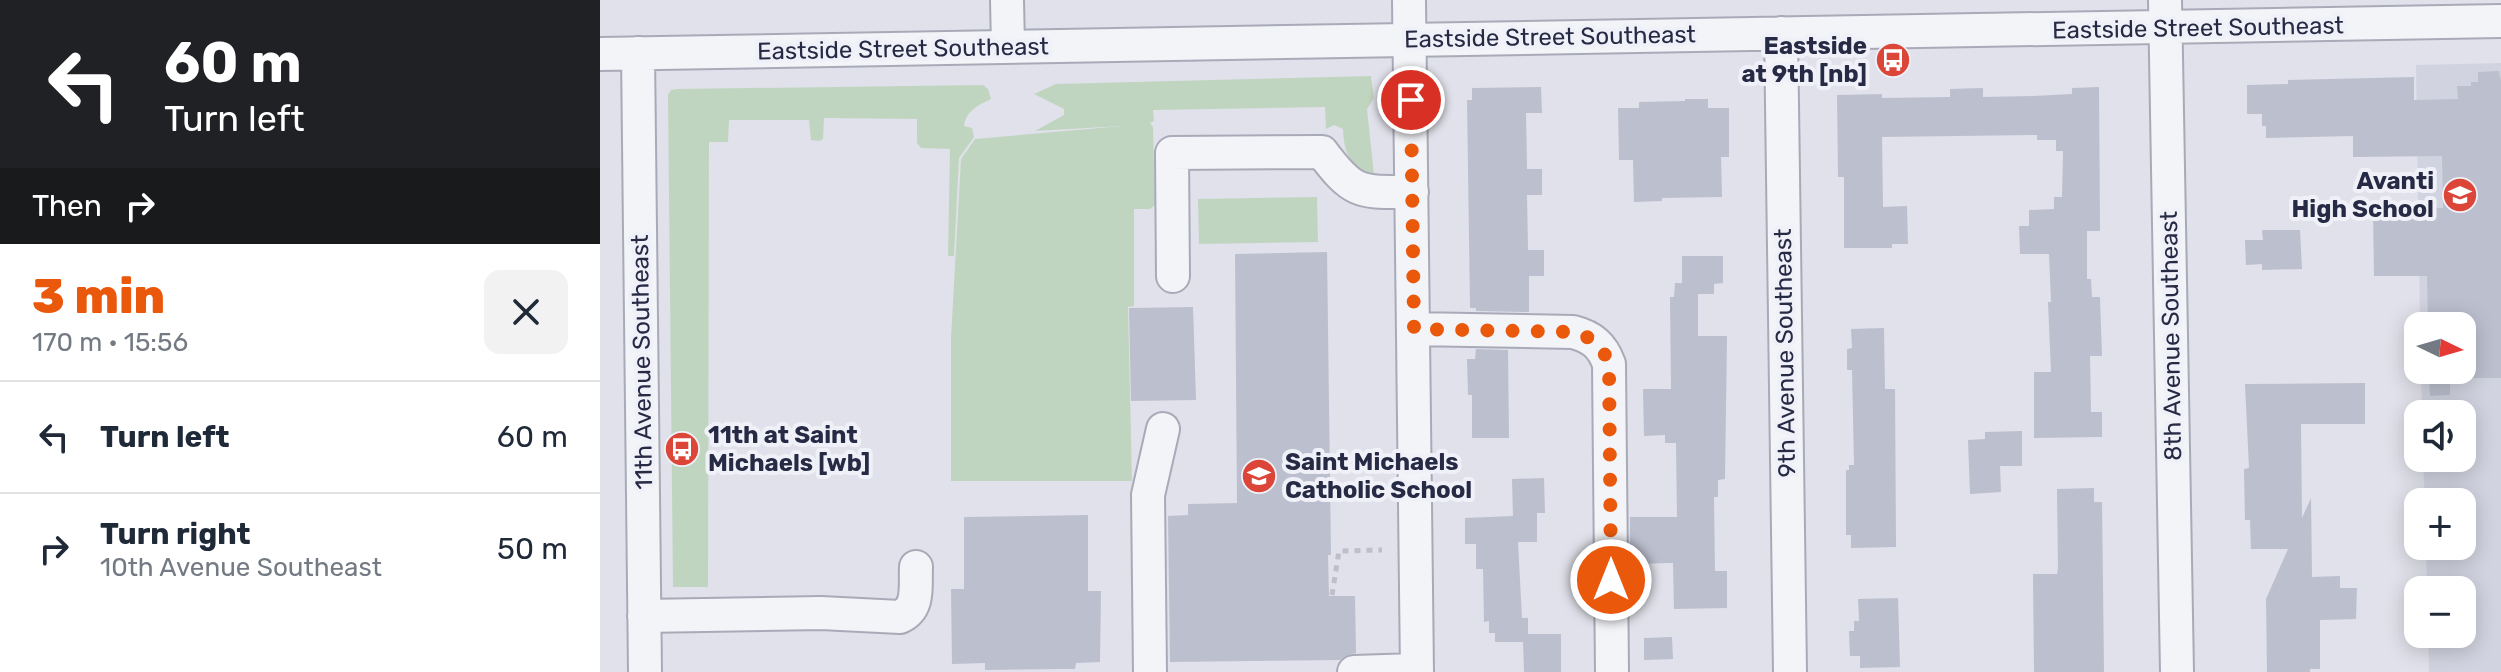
<!DOCTYPE html>
<html lang="en">
<head>
<meta charset="utf-8">
<style>
	:root { --surface:#fff; --page:#f2f2f3; --text:#1f2937; --muted:#747a83; --line:#e0e1e3; --accent:#ea580c }
	body { margin:0; font-family:Rubik,sans-serif; background:var(--page); color:var(--text); height:100vh; display:flex; flex-direction:column; font-size:30px; white-space:nowrap }
	* { box-sizing:border-box; margin:0 }
	p { font-size:26px; color:var(--muted) }
	.icon { flex:none; width:44px; height:44px; fill:none; stroke:currentColor; stroke-width:2; stroke-linecap:round; stroke-linejoin:round }
	.map { position:relative; flex:1; overflow:hidden }
	.sheet { display:flex; flex-direction:column; background:var(--surface); width:600px }
	.sheet>* { flex:none }
	.top-card { background:#202124; color:#fff; overflow:hidden }
	.needle { width:52px; rotate:95deg }
	.controls { position:absolute; left:1804px; top:312px; display:grid; gap:16px }
	.controls a { display:grid; place-items:center; width:72px; height:72px; border-radius:16px; background:var(--surface); box-shadow:0 4px 20px #0003; font-size:40px }
	.pin { position:absolute; display:grid; place-items:center; width:68px; height:68px; color:#fff; margin:-34px; border:4px solid #fff; border-radius:50%; box-shadow:0 2px 8px #0007 }
	.me { position:absolute; width:88px; margin:-44px; rotate:0deg; stroke-linejoin:round; filter:drop-shadow(0 0 6px #0008) }
	.turn { display:flex; align-items:center; gap:28px; height:168px; padding:0 32px; font-size:36px }
	.turn .icon { width:104px; height:104px; stroke-width:2.5 }
	.turn b { display:block; font-size:56px; line-height:68px }
	.then { display:flex; align-items:center; height:76px; padding:0 32px; background:#0003; gap:16px; font-size:30px }
	.round { display:grid; place-items:center; flex:none; width:84px; height:84px; border-radius:16px; background:var(--page) }
	.head { display:flex; align-items:center; justify-content:space-between; height:136px; padding:0 32px }
	h1 { font-size:48px; font-weight:800; line-height:60px; color:var(--accent) }
	ul { padding:0; list-style:none }
	li { display:flex; align-items:center; gap:24px; height:112px; padding:0 32px; border-top:2px solid var(--line) }
	li div { flex:1 }
	li b { display:block; font-size:30px }
	li em { font-style:normal }
	main { display:flex; flex:1; min-height:0 }
	.map>svg:first-child { display:block }
	.built { fill:#d1d4e0 }
	.green { fill:#c0d5c0 }
	.building { fill:#bcbfce }
	.lines { fill:none; stroke-linecap:round; stroke-linejoin:round }
	.minor-casing { stroke:#a8aab8; stroke-width:36 }
	.path { stroke:#bebfc9; stroke-width:5; stroke-dasharray:6 6; stroke-linecap:butt }
	.minor { stroke:#f3f4f8; stroke-width:32 }
	.route { stroke:#ea580c; stroke-width:14; stroke-dasharray:0 25.2 }
	.labels { text-anchor:middle; dominant-baseline:central; stroke-width:8; stroke-linejoin:round; paint-order:stroke }
	.street-label { font-size:24px; fill:#262a44; stroke:#f0f1f8 }
	.poi-label { font-size:24px; font-weight:bold; fill:#262a44; stroke:#f0f1f8; text-anchor:end }
</style>
</head>
<body>
<main>
<section class="sheet">
<div class="top-card">
<div class="turn"><svg class="icon" aria-label="left" viewBox="0 0 24 24"><path d="M17 20v-9H6M10 6l-5 5 5 5"/></svg><div><b>60 m</b>Turn left</div></div>
<div class="then">Then<svg class="icon" aria-label="right" viewBox="0 0 24 24"><path d="M7 20v-9h11M14 6l5 5-5 5"/></svg></div>
</div>
<div class="head"><div><h1>3 min</h1><p>170 m · 15:56</p></div><a class="round"><svg class="icon" aria-label="close" viewBox="0 0 24 24"><path d="M6 6l12 12M18 6L6 18"/></svg></a></div>
<ul>
<li><svg class="icon" aria-label="left" viewBox="0 0 24 24"><path d="M17 20v-9H6M10 6l-5 5 5 5"/></svg><div><b>Turn left</b></div><em>60 m</em></li>
<li><svg class="icon" aria-label="right" viewBox="0 0 24 24"><path d="M7 20v-9h11M14 6l5 5-5 5"/></svg><div><b>Turn right</b><p>10th Avenue Southeast</p></div><em>50 m</em></li>
</ul>
</section>
<div class="map">
<svg width="1901" height="672" viewBox="0 0 1901 672">
	<rect width="100%" height="100%" fill="#e0e1ea"/>
	<path class="built" d="M 1901,63 L 1901,672 L 1829,672 L 1828,634 L 1862,634 L 1862,590 L 1827,590 L 1826,546 L 1862,546 L 1862,502 L 1825,502 L 1823,458 L 1862,458 L 1862,414 L 1822,414 L 1821,370 L 1862,370 L 1862,326 L 1820,326 L 1816,65 Z"/>
	<path class="green" d="M 771,76 L 774,98 L 767,109 L 774,175 C 749,166 744,153 743,129 L 734,125 L 726,129 L 725,107 L 553,110 L 554,121 L 550,123 L 553,127 L 555,205 L 550,209 L 534,209 L 534,306 L 528,307 L 532,481 L 351,481 L 351,338 L 361,159 L 375,139 L 522,126 L 435,131 L 464,115 L 464,109 L 434,94 L 456,84 Z
		M 383,85 L 388,89 L 391,99 C 378,105 366,111 364,126 L 372,128 L 374,137 L 359,158 L 354,256 L 348,256 L 350,149 L 321,148 L 317,143 L 317,119 L 224,118 L 223,139 L 219,141 L 211,140 L 209,120 L 129,120 L 128,142 L 109,142 L 108,587 L 73,587 L 68,95 L 71,90 L 78,89 Z
		M 717,197 L 718,242 L 599,244 L 598,199 Z"/>
	<path class="building" d="M 1899,71 L 1901,81 L 1901,378 L 1862,378 L 1862,326 L 1828,326 L 1827,276 L 1774,276 L 1773,208 L 1843,208 L 1842,156 L 1753,157 L 1753,136 L 1666,138 L 1666,126 L 1662,126 L 1662,114 L 1647,114 L 1647,85 L 1688,84 L 1688,80 L 1814,77 L 1814,100 L 1858,99 L 1857,86 L 1871,86 L 1871,82 L 1878,82 L 1878,72 Z
		M 941,87 L 942,113 L 926,113 L 927,169 L 942,169 L 942,195 L 927,195 L 928,250 L 944,250 L 944,276 L 929,276 L 929,312 L 876,311 L 876,308 L 870,308 L 867,100 L 872,100 L 872,88 Z
		M 1499,87 L 1500,231 L 1487,231 L 1487,279 L 1491,279 L 1492,297 L 1500,297 L 1502,356 L 1490,356 L 1491,412 L 1502,412 L 1502,437 L 1434,438 L 1434,372 L 1451,372 L 1448,302 L 1451,302 L 1449,254 L 1420,254 L 1419,226 L 1429,226 L 1429,210 L 1454,209 L 1454,197 L 1462,197 L 1463,151 L 1456,151 L 1456,140 L 1437,140 L 1437,135 L 1282,137 L 1283,207 L 1307,206 L 1308,244 L 1292,244 L 1292,248 L 1244,248 L 1244,177 L 1238,177 L 1237,95 L 1282,94 L 1282,98 L 1350,97 L 1350,89 L 1383,88 L 1383,97 L 1433,96 L 1472,94 L 1472,88 Z
		M 1085,99 L 1108,99 L 1108,108 L 1129,108 L 1129,157 L 1121,157 L 1122,197 L 1062,198 L 1062,201 L 1034,202 L 1033,160 L 1019,160 L 1018,108 L 1039,108 L 1039,102 L 1085,101 Z
		M 1662,230 L 1700,230 L 1702,269 L 1662,270 L 1662,264 L 1646,265 L 1645,240 L 1663,240 Z
		M 727,252 L 731,555 L 728,555 L 729,596 L 755,596 L 756,653 L 745,656 L 740,660 L 570,662 L 568,516 L 588,515 L 588,504 L 637,503 L 635,254 Z
		M 1082,256 L 1123,256 L 1123,283 L 1114,284 L 1114,294 L 1098,294 L 1098,336 L 1127,336 L 1125,479 L 1118,480 L 1118,497 L 1114,497 L 1115,571 L 1127,571 L 1127,608 L 1074,609 L 1073,563 L 1030,564 L 1030,517 L 1077,517 L 1076,443 L 1065,443 L 1065,435 L 1044,436 L 1043,389 L 1071,389 L 1070,297 L 1074,297 L 1075,283 L 1082,283 Z
		M 593,307 L 596,400 L 531,401 L 529,308 Z
		M 1284,328 L 1285,389 L 1295,389 L 1296,547 L 1251,548 L 1251,535 L 1246,535 L 1246,470 L 1249,470 L 1249,465 L 1254,465 L 1252,370 L 1247,370 L 1247,349 L 1252,348 L 1251,329 Z
		M 876,349 L 908,350 L 909,438 L 872,438 L 872,395 L 868,395 L 867,359 L 875,359 Z
		M 1829,370 L 1850,370 L 1850,395 L 1830,396 Z
		M 1765,383 L 1765,424 L 1701,424 L 1702,518 L 1711,498 L 1712,577 L 1740,576 L 1740,588 L 1757,588 L 1756,619 L 1720,620 L 1720,669 L 1710,669 L 1710,672 L 1667,672 L 1666,599 L 1688,549 L 1651,549 L 1650,520 L 1645,520 L 1644,469 L 1649,468 L 1645,384 Z
		M 1422,431 L 1422,466 L 1400,466 L 1401,492 L 1370,494 L 1368,440 L 1385,439 L 1385,432 Z
		M 944,478 L 945,513 L 937,513 L 937,542 L 918,542 L 922,618 L 928,618 L 928,634 L 961,634 L 961,672 L 924,672 L 923,642 L 895,642 L 895,633 L 889,633 L 889,621 L 884,622 L 883,569 L 876,569 L 876,544 L 865,544 L 865,518 L 913,516 L 912,479 Z
		M 1494,488 L 1494,502 L 1502,502 L 1504,672 L 1434,672 L 1433,574 L 1457,574 L 1458,568 L 1457,489 Z
		M 488,515 L 488,591 L 501,591 L 500,662 L 476,663 L 475,669 L 461,669 L 385,670 L 385,663 L 352,664 L 351,589 L 364,589 L 364,517 Z
		M 1298,598 L 1300,667 L 1260,668 L 1260,656 L 1250,656 L 1249,631 L 1254,631 L 1254,621 L 1259,621 L 1258,599 Z
		M 1072,637 L 1073,659 L 1044,660 L 1044,638 Z"/>
	<g class="lines">
		<g class="minor-casing">
			<path id="minor" d="M 407,0 L 408,47
				M 809,0 L 817,672
				M 1565,0 L 1577,672
				M 1181,33 L 1190,672
				M 38,53 L 45,672
				M 0,54 L 1901,21
				M 573,276 L 572,153 L 722,152 C 754,195 760,192 812,192
				M 814,329 L 973,332 C 992,337 1002,345 1009,364 L 1012,672
				M 44,616 L 221,613 L 300,617 C 320,608 315,586 316,567
				M 550,672 L 548,495 L 563,429
				M 754,672 L 817,670"/>
		</g>
		<path class="path" d="M 732,595 L 739,551 L 782,550"/>
		<use href="#minor" class="minor"/>
	</g>
	<g class="lines">
		<path class="route" d="M 811,100 L 814,329 L 973,332 C 992,337 1002,345 1009,364 L 1011,580"/>
	</g>
	<defs>
		<g id="bus-disc" transform="scale(1.8)"><circle r="9.5" fill="#dc4638" stroke="#f0f1f8"/><path d="M-5-6H5V4H4V6H2V4H-2V6H-4V4H-5ZM-3.5-4V0h7V-4ZM-3.5 1.2v1.5H-2V1.2ZM2 1.2v1.5H3.5V1.2Z" fill="#fff"/></g>
		<g id="school-disc" transform="scale(1.8)"><circle r="9.5" fill="#dc4638" stroke="#f0f1f8"/><path d="M0-5L7-2L0 1L-7-2ZM-4 1L0 2.5L4 1V4Q0 6-4 4Z" fill="#fff"/></g>
	</defs>
	<g fill-rule="evenodd">
		<use href="#bus-disc" x="1293" y="60"/>
		<use href="#school-disc" x="1860" y="195"/>
		<use href="#bus-disc" x="82" y="449"/>
		<use href="#school-disc" x="659" y="476"/>
	</g>
	<g class="labels">
		<g class="street-label">
			<text transform="translate(1598 28) rotate(-1)">Eastside Street Southeast</text>
			<text transform="translate(950 37) rotate(-1)">Eastside Street Southeast</text>
			<text transform="translate(303 49) rotate(-1)">Eastside Street Southeast</text>
			<text transform="translate(1571 336) rotate(-91)">8th Avenue Southeast</text>
			<text transform="translate(1185 353) rotate(-91)">9th Avenue Southeast</text>
			<text transform="translate(42 362) rotate(-91)">11th Avenue Southeast</text>
		</g>
		<g class="poi-label">
			<text x="1267" y="46">Eastside<tspan x="1267" dy="28">at 9th [nb]</tspan></text>
			<text x="1834" y="181">Avanti<tspan x="1834" dy="28">High School</tspan></text>
			<text x="108" y="435" text-anchor="start">11th at Saint<tspan x="108" dy="28">Michaels [wb]</tspan></text>
			<text x="685" y="462" text-anchor="start">Saint Michaels<tspan x="685" dy="28">Catholic School</tspan></text>
		</g>
	</g>
</svg>
<div class="controls">
<a><svg class="needle" viewBox="-14 -14 28 28"><path d="M0-13l5 13h-10z" fill="#e53935"/><path d="M0 13l5-13h-10z" fill="#747a83"/></svg></a>
<a><svg class="icon" aria-label="sound" viewBox="0 0 24 24"><path d="M4 9h4l5-4v14l-5-4H4zM17 9q2 3 0 6"/></svg></a>
<a>+</a>
<a>−</a>
</div>
<div class="pin" style="left:811px;top:100px;background:#d93025"><svg class="icon" aria-label="arrive" viewBox="0 0 24 24"><path d="M6 21V4h12l-3 4 3 4H6"/></svg></div>
<svg class="me" style="left:1011px;top:580px" viewBox="-20 -20 40 40"><circle r="17" fill="#ea580c" stroke="#fff" stroke-width="3"/><path d="M0-11L8 9 0 5-8 9z" fill="#fff"/></svg>
</div>
</main>
</body>
</html>
